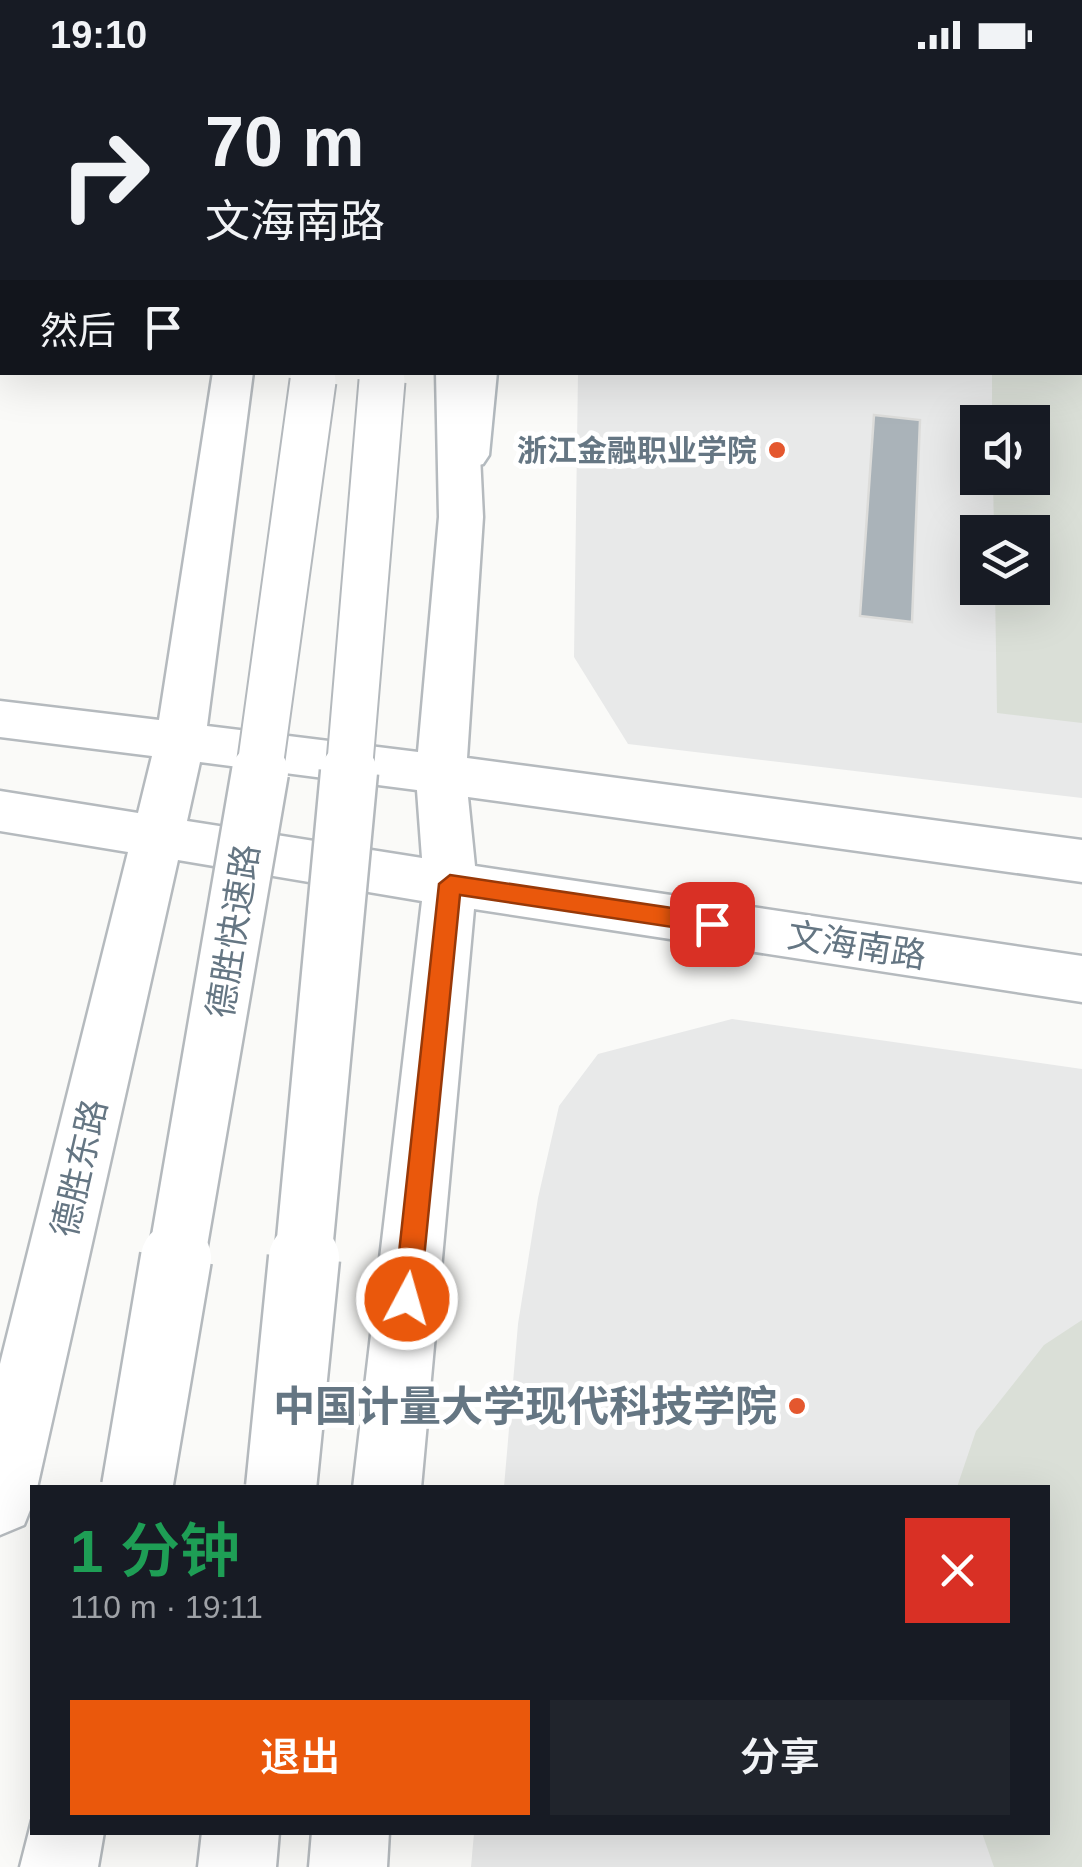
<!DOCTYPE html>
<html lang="zh">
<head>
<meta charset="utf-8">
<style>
	:root { --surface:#171b24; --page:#20242c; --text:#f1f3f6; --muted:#9ea1a6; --accent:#ea580c }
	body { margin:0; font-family:Arial,"Noto Sans SC",sans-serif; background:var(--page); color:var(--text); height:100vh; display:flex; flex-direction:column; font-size:38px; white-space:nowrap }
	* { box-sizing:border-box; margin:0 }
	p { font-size:32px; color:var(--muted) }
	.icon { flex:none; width:55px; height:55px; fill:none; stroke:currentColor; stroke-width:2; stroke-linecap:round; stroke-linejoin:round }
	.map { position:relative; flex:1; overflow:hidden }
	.drawer { position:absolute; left:30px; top:1415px; width:1020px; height:350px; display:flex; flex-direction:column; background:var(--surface); border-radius:0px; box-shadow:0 10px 40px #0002 }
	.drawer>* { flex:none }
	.banner { position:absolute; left:0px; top:0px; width:1082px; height:305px; box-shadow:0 10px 40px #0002; background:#171b24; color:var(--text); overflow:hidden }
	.buttons { position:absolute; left:960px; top:335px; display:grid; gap:20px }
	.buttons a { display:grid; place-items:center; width:90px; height:90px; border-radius:0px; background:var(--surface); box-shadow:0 10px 40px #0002; font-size:50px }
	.pin { position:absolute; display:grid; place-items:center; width:85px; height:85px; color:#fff; margin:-42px; border-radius:20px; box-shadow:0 5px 15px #0006 }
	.me { position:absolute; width:110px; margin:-55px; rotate:6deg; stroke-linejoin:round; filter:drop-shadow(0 0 8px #0008) }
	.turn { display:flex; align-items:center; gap:35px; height:210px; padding:0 40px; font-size:45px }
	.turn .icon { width:130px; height:130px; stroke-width:2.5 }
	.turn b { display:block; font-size:70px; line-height:85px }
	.then { display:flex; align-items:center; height:95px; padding:0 40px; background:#0003; gap:20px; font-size:38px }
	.round { display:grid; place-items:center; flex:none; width:105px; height:105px; border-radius:0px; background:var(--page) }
	.summary { display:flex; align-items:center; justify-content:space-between; height:170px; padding:0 40px }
	h1 { font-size:60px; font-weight:600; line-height:75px; color:#1e9e55 }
	.action { display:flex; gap:20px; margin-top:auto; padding:20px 40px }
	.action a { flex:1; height:115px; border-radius:0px; background:var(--accent); color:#fff; font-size:40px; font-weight:600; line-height:115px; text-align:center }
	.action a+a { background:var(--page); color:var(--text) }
	.status { display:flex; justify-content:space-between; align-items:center; height:70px; padding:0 50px; background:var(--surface); direction:ltr }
	.status svg { height:28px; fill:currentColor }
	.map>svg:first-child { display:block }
	.built { fill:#e8e9e9; fill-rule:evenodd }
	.green { fill:#dadfd7 }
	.building { fill:#aab3b9; stroke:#dcdcda; stroke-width:2.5 }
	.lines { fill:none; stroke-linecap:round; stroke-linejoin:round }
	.secondary-casing { stroke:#b3babf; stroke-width:5 }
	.primary-casing { stroke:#b5babe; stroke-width:5 }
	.trunk-casing { stroke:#b4b9bd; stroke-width:5 }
	.motorway-casing { stroke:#b4b9bd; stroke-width:60 }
	.minor { fill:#c3c8cc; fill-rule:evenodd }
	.secondary { fill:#fff; fill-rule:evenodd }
	.primary { fill:#fff; fill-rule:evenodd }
	.trunk { fill:#fff; fill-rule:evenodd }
	.motorway { stroke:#fff; stroke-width:55 }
	.trunk-bridge-far3-casing { stroke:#b4b9bd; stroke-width:40; stroke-linecap:butt }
	.trunk-bridge-far2-casing { stroke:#b4b9bd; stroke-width:49; stroke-linecap:butt }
	.trunk-bridge-far1-casing { stroke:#b4b9bd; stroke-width:61; stroke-linecap:butt }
	.trunk-bridge-casing { stroke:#b4b9bd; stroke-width:75; stroke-linecap:butt }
	.trunk-bridge-far3 { stroke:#fff; stroke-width:36 }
	.trunk-bridge-far2 { stroke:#fff; stroke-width:45 }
	.trunk-bridge-far1 { stroke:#fff; stroke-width:56 }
	.trunk-bridge { stroke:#fff; stroke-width:70 }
	.route { fill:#ea580c; stroke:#983908; stroke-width:2.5 }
	.poi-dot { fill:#e4572e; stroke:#fff; stroke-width:4 }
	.labels { text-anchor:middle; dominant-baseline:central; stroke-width:10; stroke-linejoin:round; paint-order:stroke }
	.far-poi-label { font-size:30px; font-weight:bold; fill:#657683; stroke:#fff; text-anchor:end }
	.street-label { font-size:35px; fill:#657683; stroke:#fff }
	.near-poi-label { font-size:42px; font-weight:bold; fill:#657683; stroke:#fff; text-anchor:end }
</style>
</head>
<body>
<div class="status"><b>19:10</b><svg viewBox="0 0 49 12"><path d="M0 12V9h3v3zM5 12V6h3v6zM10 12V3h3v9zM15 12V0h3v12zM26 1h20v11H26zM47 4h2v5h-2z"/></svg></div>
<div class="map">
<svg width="1082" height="1797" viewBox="0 0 1082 1797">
	<rect width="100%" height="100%" fill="#fafaf8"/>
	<path class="built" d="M 584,0 L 1082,0 L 1082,728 L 628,674 L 574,587 L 578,303 L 1080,302 L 1080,2 ZM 978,352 L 1032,352 L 1032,408 L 978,408 ZM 978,462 L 1032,462 L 1032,518 L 978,518 Z
		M 732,949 L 1082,999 L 1082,1797 L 471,1797 L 474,1763 L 1048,1762 L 1048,1418 L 504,1417 L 518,1254 L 538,1128 L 559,1036 L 598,984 Z"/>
	<path class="green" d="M 1080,272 L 1082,272 L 1082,653 L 997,643 L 995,518 L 1032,518 L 1032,462 L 994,462 L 993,408 L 1032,408 L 1032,352 L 992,352 L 992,303 L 1080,302 Z
		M 1082,1250 L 1082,1797 L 994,1797 L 982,1763 L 1048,1762 L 1048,1418 L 957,1417 L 976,1361 L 1044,1275 Z"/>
	<path class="building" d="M 1080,83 L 1082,84 L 1082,221 L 1080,221 Z
		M 874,345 L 920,350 L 912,552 L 860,546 Z"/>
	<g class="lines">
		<g class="secondary-casing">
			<path id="secondary" d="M 457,302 L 497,302 L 489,385 L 483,394 L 468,398 L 453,394 L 447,385 Z"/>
		</g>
		<g class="primary-casing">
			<path id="primary" d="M 445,0 L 477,0 L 477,2 L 445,2 Z
				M 213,302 L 253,302 L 207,656 L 418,682 L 439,447 L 436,302 L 476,302 L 483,447 L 467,688 L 1082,770 L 1082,812 L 468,727 L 475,796 L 1082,886 L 1082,932 L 474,839 L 421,1418 L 353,1418 L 422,831 L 178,790 L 37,1418 L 32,1418 L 32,1435 L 24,1455 L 0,1465 L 0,1294 L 128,782 L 0,761 L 0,721 L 138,743 L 152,686 L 0,667 L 0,631 L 159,650 ZM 200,692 L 417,720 L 422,788 L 187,751 Z
				M 312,1762 L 389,1762 L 387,1797 L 309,1797 Z"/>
		</g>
		<g class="trunk-casing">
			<path id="trunk" d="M 337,0 L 369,0 L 369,2 L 337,2 Z
				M 393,0 L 425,0 L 425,2 L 393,2 Z
				M 32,1750 L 32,1762 L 104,1762 L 98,1797 L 20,1797 Z
				M 202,1762 L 279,1762 L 276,1797 L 198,1797 Z"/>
		</g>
		<g class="motorway-casing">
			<path id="motorway" d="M 0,6 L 2,0"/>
		</g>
		<path class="minor" d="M 245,0 L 267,0 L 268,2 L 246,2 Z
			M 884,0 L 914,0 L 915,2 L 886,2 Z
			M 1080,26 L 1082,27 L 1082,41 L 1080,40 Z
			M 1080,245 L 1082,245 L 1082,261 L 1080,261 Z"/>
		<use href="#secondary" class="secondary"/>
		<use href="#primary" class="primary"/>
		<use href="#trunk" class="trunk"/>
		<use href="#motorway" class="motorway"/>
		<g class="trunk-bridge-far3-casing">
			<path id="trunk-bridge-far3" d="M 312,314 L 314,302
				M 382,314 L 383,302"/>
		</g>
		<g class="trunk-bridge-far2-casing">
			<path id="trunk-bridge-far2" d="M 259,704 L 313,311
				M 349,704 L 382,311"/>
		</g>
		<g class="trunk-bridge-far1-casing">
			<path id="trunk-bridge-far1" d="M 176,1191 L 260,702
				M 303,1191 L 349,702"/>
		</g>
		<g class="trunk-bridge-casing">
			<path id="trunk-bridge" d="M 137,1418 L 176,1188
				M 281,1418 L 304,1188"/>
		</g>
		<use href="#trunk-bridge-far3" class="trunk-bridge-far3"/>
		<use href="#trunk-bridge-far2" class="trunk-bridge-far2"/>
		<use href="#trunk-bridge-far1" class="trunk-bridge-far1"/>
		<use href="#trunk-bridge" class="trunk-bridge"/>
	</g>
	<path class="route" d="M 450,805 L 712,844 L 723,854 L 712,863 L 460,825 L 420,1229 L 416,1238 L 407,1242 L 397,1238 L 394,1229 L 439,814 Z"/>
	<g class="poi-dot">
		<circle cx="777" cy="380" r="10"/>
		<circle cx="797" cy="1336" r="10"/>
	</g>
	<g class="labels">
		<g class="far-poi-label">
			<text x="757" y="380">浙江金融职业学院</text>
		</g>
		<g class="street-label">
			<text transform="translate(233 861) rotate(-81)">德胜快速路</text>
			<text transform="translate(857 875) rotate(9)">文海南路</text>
			<text transform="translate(79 1098) rotate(-77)">德胜东路</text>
		</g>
		<g class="near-poi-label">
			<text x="777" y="1336">中国计量大学现代科技学院</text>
		</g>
	</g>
</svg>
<div class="buttons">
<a><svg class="icon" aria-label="sound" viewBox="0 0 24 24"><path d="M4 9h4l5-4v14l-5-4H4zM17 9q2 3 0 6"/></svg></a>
<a><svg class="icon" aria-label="layers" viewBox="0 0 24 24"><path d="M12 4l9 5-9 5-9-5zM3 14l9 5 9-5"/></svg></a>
</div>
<div class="pin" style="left:712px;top:854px;background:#d93025"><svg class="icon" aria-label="arrive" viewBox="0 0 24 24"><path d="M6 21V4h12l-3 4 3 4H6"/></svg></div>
<svg class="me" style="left:407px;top:1229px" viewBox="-20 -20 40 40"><circle r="17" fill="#ea580c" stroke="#fff" stroke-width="3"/><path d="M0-11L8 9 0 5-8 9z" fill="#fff"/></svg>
<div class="banner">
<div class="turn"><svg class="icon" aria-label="right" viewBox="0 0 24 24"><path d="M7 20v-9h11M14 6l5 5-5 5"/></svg><div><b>70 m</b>文海南路</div></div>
<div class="then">然后<svg class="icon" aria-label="arrive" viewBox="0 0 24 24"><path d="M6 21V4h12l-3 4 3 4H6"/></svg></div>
</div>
<section class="drawer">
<div class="summary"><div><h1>1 分钟</h1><p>110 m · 19:11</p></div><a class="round" style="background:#d93025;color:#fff"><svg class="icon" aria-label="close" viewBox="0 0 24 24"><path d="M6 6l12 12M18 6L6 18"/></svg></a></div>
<div class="action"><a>退出</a><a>分享</a></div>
</section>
</div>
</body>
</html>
